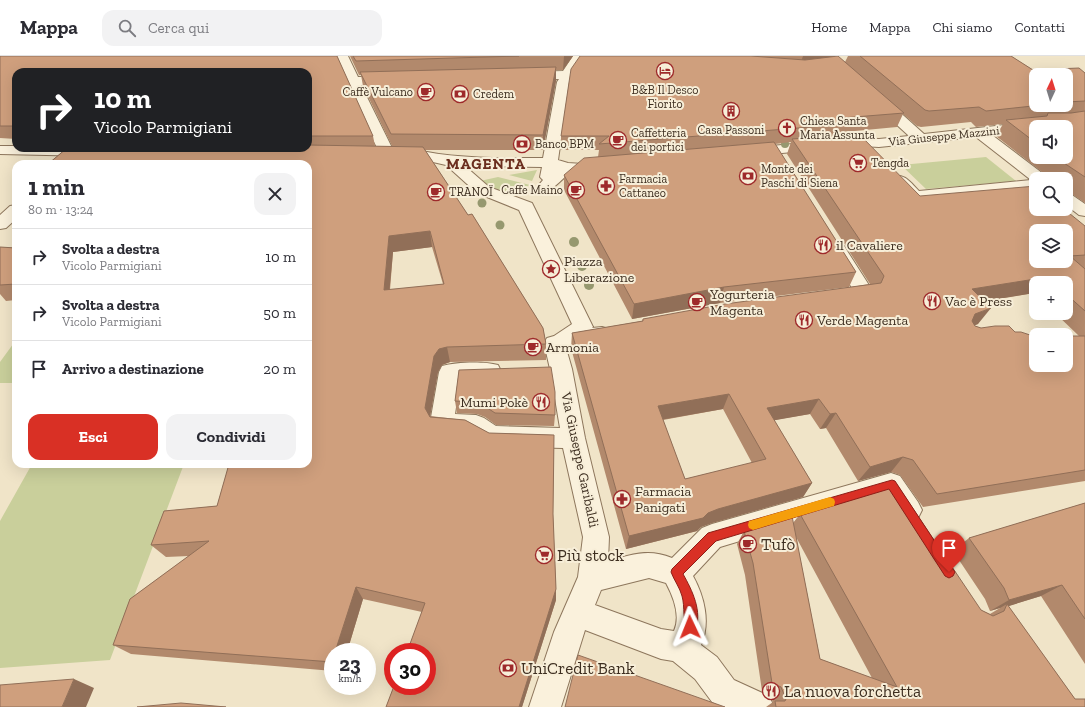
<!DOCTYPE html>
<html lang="it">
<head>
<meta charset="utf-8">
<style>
	:root { --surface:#fff; --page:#f2f2f3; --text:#2b2b33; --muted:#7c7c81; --line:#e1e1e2; --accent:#d93025 }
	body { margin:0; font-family:"Zilla Slab",serif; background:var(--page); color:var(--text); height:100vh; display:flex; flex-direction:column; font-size:15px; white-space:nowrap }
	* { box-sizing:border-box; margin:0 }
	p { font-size:13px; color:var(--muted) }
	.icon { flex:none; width:22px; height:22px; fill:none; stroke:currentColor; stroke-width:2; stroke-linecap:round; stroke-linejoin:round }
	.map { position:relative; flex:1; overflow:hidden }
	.drawer { position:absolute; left:12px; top:104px; width:300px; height:308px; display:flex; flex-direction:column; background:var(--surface); border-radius:12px; box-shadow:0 4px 16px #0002 }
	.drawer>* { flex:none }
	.top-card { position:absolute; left:12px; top:12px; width:300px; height:84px; border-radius:12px; box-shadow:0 4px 16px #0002; background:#202124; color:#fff; overflow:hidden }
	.needle { width:26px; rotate:4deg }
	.controls { position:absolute; left:1029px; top:12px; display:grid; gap:8px }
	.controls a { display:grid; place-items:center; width:44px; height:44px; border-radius:8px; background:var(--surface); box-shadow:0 4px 16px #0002; font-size:20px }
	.speed { position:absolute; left:324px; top:587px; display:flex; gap:8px; font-size:20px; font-weight:700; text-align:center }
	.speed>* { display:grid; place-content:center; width:52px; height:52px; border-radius:50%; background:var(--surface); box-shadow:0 4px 16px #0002; line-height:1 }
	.speed small { font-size:10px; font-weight:400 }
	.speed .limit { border:6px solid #d22; background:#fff; color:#111 }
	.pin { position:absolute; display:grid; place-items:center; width:34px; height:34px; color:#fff; margin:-41px -17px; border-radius:50% 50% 50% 0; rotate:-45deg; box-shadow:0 0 4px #0007 }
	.pin .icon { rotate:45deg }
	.me { position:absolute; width:44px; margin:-22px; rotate:358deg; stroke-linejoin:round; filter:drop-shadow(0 0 3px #0008) }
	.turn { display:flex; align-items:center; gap:14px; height:84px; padding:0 16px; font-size:18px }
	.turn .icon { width:52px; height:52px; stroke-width:2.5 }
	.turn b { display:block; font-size:28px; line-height:34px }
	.round { display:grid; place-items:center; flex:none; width:42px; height:42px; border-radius:12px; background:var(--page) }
	.headline { display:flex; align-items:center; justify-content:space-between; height:68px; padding:0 16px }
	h1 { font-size:24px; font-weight:700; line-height:30px }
	.button { display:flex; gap:8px; margin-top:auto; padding:8px 16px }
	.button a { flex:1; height:46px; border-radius:12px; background:var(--accent); color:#fff; font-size:16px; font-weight:700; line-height:46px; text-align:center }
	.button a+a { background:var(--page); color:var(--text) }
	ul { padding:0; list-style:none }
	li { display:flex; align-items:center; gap:12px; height:56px; padding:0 16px; border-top:1px solid var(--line) }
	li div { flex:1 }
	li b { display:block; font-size:15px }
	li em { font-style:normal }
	header { display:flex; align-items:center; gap:24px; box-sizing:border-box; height:56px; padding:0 20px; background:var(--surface); border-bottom:1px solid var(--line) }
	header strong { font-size:19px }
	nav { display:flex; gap:22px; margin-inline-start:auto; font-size:14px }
	.search { width:280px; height:36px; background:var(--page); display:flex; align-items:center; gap:10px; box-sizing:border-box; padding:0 14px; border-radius:12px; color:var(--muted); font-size:15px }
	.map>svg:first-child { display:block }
	.green { fill:#c9cf9b }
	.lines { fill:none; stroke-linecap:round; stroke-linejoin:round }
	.minor-casing { stroke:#8d765c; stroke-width:2 }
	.minor { fill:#faf1dc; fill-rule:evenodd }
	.tree { fill:#96986f }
	.wall { fill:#b2896c; fill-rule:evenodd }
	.shaded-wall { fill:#916f58 }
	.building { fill:#cf9f7d; stroke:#916f58; fill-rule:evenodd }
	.route { fill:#d93025; stroke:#8d1f18 }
	.slow { fill:#f59e0b }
	.labels { text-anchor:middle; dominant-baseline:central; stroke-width:4; stroke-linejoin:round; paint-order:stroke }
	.far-poi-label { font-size:12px; fill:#3d2e20; stroke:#f7eed8; text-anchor:start }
	.far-street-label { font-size:12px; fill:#3d2e20; stroke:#f7eed8 }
	.poi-label { font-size:14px; fill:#3d2e20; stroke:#f7eed8; text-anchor:start }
	.street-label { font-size:14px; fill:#3d2e20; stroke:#f7eed8 }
	.far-district-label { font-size:15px; font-weight:bold; letter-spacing:1px; fill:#6b2e1e; stroke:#f7eed8 }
	.near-poi-label { font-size:17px; fill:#3d2e20; stroke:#f7eed8; text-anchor:start }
</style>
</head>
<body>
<header>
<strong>Mappa</strong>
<div class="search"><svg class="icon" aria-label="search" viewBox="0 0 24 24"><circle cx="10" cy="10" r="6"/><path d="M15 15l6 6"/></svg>Cerca qui</div>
<nav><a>Home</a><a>Mappa</a><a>Chi siamo</a><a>Contatti</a></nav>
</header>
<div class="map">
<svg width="1085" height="651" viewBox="0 0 1085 651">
	<rect width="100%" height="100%" fill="#f0e4c8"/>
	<path class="green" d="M 986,101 L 1016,125 L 926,133 L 901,109 Z
		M 537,114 L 532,125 L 509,119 Z
		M 498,121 L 530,129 C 512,138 496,138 480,125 Z
		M 16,284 L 16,327 L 0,327 L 0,306 Z
		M 32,408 L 184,408 L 110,604 L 0,612 L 0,465 Z"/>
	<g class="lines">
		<g class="minor-casing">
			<path id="minor" d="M 336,0 L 348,0 L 358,21 L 391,20 L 395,21 L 397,24 L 395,27 L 391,28 L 361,29 L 395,98 C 401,93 419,95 427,96 C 465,103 505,102 543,102 L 557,26 L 559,23 L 527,24 L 523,23 L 521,20 L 523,17 L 527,16 L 563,15 L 573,0 L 585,0 L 569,26 L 558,104 L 568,107 L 583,108 L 586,111 L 583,114 C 580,115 574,115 571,117 C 559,123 555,137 540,133 L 538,130 L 543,124 L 540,121 L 542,111 L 465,110 L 489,131 L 532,147 L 593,271 L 592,272 L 602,271 L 609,273 L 612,278 L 609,283 L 566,292 L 572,313 L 585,382 L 609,481 L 608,505 C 632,499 648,492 672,502 L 702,472 L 712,468 L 891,417 L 900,420 L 918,446 L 922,454 L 918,462 L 909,466 L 900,462 L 885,441 L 720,491 L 693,520 C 704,540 711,566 701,589 L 717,601 L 734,624 L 769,640 L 774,651 L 722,651 L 712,646 L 695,623 L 673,605 L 661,603 L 585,574 L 561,651 L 529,651 L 554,576 L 578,521 L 583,481 L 563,392 L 491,390 C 483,387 479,382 472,379 C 463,375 445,378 434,374 L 430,367 L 439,316 L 442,310 C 456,306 484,305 498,309 L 501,315 L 498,321 L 490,323 L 460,324 L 455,358 L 476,359 L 484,362 L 496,370 L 560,372 L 550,313 L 544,287 L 547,282 L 554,280 L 572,268 L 519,154 L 477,137 L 446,109 L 424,104 L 401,104 L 394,101 L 388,104 L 383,103 L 371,80 ZM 649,522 L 666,527 C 673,540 681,560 674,575 L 661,573 L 595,549 L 601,534 Z
				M 879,41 L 884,42 L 924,78 L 1085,60 L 1085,68 L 1060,71 L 1036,71 L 1036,74 L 992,79 L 1046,120 L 1048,123 L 1036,123 L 1036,133 L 915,145 C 905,142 896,131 890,123 L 892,120 C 905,117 911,127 919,135 L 1031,124 L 976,81 L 879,91 L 862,90 L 748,100 L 743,99 L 741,96 L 743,93 L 748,92 L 862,82 L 879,83 L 909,80 L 874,48 L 872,45 L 874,42 Z
				M 0,90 L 16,90 L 16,92 L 95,92 L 98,93 L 100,96 L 98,99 L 93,100 L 0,98 Z
				M 1066,137 L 1072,139 L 1085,148 L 1085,160 L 1079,159 L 1066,149 Z
				M 16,149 L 16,163 L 6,172 L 0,173 L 0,159 L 10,150 Z
				M 838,188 L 844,190 L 874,237 L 871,242 L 843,246 L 836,245 L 833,240 L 836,235 L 852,232 L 829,194 L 832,190 Z"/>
		</g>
		<use href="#minor" class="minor"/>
	</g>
	<g class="tree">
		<circle cx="785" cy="88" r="4"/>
		<circle cx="482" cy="147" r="4.5"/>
		<circle cx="500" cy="169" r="4.5"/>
		<circle cx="574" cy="186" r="5"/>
		<circle cx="582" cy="210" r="5"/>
		<circle cx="589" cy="229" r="5"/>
	</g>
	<path class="wall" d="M 0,0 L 337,0 L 373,80 L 375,90 L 392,90 L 363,30 L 361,19 L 359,19 L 350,0 L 573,0 L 563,14 L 556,14 L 556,25 L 543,94 L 425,94 L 468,159 L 472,158 L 543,272 L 546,288 L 546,304 L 450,306 L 442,309 L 438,316 L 430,360 L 465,364 L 489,377 L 554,379 L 553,458 L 556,533 L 556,544 L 522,651 L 386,651 L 394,630 L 427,630 L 427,596 L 407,596 L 422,556 L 363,543 L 347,596 L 333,596 L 333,615 L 131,598 L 113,589 L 130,543 L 189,500 L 166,501 L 151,489 L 164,455 L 217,450 L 229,409 L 228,408 L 308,408 L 308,108 L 48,108 L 67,92 L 308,92 L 308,16 L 16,16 L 16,83 L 0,82 ZM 432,191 L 443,228 L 390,234 L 393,196 Z
		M 580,0 L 835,0 L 834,1 L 845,6 L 848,0 L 1011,0 L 1033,14 L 1085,17 L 1085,147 L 1066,134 L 1066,123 L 1051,123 L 996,80 L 1003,68 L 976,71 L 971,66 L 921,71 L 917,70 L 903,58 L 897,71 L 844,76 L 843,79 L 920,140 L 1085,170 L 1085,425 L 923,451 L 900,419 L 891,416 L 858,425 L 826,372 L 820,373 L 810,358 L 774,364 L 812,427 L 803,441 L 712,467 L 701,471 L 697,475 L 626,493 L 571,292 L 572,277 L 642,265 L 643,263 L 870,228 L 787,98 L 791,86 L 775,88 L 856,216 L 849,231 L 720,247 L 632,263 L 564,134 L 564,119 L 598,101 L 599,94 L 561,94 L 561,80 ZM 1066,19 L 1066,49 L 1036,49 ZM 1036,71 L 1066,101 L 1036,101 ZM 1036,227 L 1066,227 L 1066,257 L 1055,257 L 1079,280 L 1033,280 L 1015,276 L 981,272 L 975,270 L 975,269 L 978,268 L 984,245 L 1034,237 L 1036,239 ZM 723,353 L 752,407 L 685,423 L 663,364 Z
		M 0,191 L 16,192 L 16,244 L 6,245 L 0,238 Z
		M 459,314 L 555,359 L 554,370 L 496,369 L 485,361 L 477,358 L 457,357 L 455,345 Z
		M 1085,447 L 1085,608 L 1041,540 L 1008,550 L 1075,643 L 1085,651 L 766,651 L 773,646 L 770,639 L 762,635 L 745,519 L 737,488 L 744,475 L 793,467 L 800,458 L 981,554 L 990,558 L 1000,552 L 990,555 L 985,543 L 953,495 L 969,482 ZM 796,481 L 872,622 L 820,603 Z"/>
	<path class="shaded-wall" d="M 564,0 L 573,0 L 563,14 Z
		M 803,0 L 835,0 L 832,4 L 801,6 Z
		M 556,11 L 556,25 L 543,94 L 543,79 Z
		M 430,175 L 432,191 L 393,196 L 388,250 L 384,234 L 389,180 Z
		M 1048,221 L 1042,227 L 1036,227 L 1036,235 L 1034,237 L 961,249 L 972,233 Z
		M 724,231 L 720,247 L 632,263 L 634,248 Z
		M 991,252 L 978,268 L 963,274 L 975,258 Z
		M 447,291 L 450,306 L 442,309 L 438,316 L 429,367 L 425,352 L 434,300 L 439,293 Z
		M 729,338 L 723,353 L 654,365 L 658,350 Z
		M 819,343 L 810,358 L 759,367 L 767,352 Z
		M 836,357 L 826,372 L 820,373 L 830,358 Z
		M 903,401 L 891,416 L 858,425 L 870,411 Z
		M 812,427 L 803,441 L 712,467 L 701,471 L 697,475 L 626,493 L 629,480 L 718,453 Z
		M 1062,529 L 1041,540 L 1006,551 L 1007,548 L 1000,552 L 990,555 L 1009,544 Z
		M 356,531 L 363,543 L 347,596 L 335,596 Z
		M 556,533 L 556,544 L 522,651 L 519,651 Z
		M 74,623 L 94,632 L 86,651 L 62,651 Z"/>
	<path class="building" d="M 0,0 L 337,0 L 373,80 L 308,80 L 308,16 L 16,16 L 16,70 L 0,70 Z
		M 353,0 L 519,0 L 356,5 Z
		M 580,0 L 751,0 L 805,4 L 838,0 L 904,57 L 842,62 L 848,68 L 599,88 L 609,80 L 561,80 L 571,13 Z
		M 860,0 L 1011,0 L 1033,14 L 1079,12 L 1085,17 L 1085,45 L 1066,46 L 1066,19 L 1036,19 L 1036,49 L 1042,49 L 986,55 L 979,51 L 929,55 L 925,54 Z
		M 556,11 L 543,79 L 391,78 L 360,16 Z
		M 1085,55 L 1085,121 L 1055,101 L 1066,101 L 1066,71 L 1036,71 L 1036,87 L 1006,64 L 1047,60 L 1048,57 L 1071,57 Z
		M 859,78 L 920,140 L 1036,130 L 1036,153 L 1064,153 L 1085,170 L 1085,199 L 1070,200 L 1085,213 L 1085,255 L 1066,238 L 1066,227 L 1054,227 L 1048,221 L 972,233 L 991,252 L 975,258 L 972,265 L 975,270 L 981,272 L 995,270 L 1009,270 L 1015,276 L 1021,276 L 1033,280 L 1036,280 L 1036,309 L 1066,309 L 1066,280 L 1085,280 L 1085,414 L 937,438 L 913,404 L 903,401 L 870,411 L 836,357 L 830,358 L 819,343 L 767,352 L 812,427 L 718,453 L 708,457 L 703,462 L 629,480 L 572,277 L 643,265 L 643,263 L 725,248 L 881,227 L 884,220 L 792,83 ZM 1036,175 L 1066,175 L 1066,205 L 1036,205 ZM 729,338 L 766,403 L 685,423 L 658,350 Z
		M 774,86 L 856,216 L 724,231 L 634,248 L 564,119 L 584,102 Z
		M 308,89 L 423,91 L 468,159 L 472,158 L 543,272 L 546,288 L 447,291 L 439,293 L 434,300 L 425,352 L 430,361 L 465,364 L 489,377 L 554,379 L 553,458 L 556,533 L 519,651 L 386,651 L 394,630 L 427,630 L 427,596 L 407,596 L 425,547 L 356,531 L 335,596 L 333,596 L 333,603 L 332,606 L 113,589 L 130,543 L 209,485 L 151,489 L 164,455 L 217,450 L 229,408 L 308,408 L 308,108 L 48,108 L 67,92 L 308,92 ZM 430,175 L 444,228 L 384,234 L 389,180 Z
		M 0,191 L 16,192 L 16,228 L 0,229 Z
		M 551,311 L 555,336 L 555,359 L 495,357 L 483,349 L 475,346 L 455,345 L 459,314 Z
		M 897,429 L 981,554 L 993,560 L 1004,555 L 1007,548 L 1075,643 L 1085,643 L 1085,651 L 776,651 L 775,645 L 785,645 L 786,643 L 781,631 L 772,627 L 753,507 L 744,475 L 792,460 L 820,603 L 897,631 L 800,458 Z
		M 1085,447 L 1085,563 L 1062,529 L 1009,544 L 1004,532 L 969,482 Z
		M 578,599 L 725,651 L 565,651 Z
		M 74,623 L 62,651 L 0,651 L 0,629 Z
		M 181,647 L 226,651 L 137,651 Z"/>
	<path class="route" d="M 892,424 L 895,425 L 953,513 L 955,516 L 953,520 L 949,522 L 945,520 L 889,433 L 716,485 L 683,518 C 692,534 703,556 695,575 L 690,577 L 686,575 C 683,567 685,550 682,540 C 680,532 674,524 671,516 L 672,513 L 708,477 Z"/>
	<path class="slow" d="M 830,441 L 834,443 L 835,446 L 834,450 L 830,451 L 753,474 L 749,472 L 748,469 L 749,465 L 753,464 Z"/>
	<defs>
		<g id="hotel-ring" transform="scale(0.9)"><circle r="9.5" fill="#f7eed8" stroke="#9e2a2b" stroke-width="1.5"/><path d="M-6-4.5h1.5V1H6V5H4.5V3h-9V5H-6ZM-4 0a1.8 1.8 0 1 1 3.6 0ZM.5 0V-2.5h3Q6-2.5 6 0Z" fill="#9e2a2b"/></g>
		<g id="cafe-ring" transform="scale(0.9)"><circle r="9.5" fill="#f7eed8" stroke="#9e2a2b" stroke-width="1.5"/><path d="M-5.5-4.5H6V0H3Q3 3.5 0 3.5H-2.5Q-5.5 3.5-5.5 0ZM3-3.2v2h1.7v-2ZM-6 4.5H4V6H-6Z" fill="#9e2a2b"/></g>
		<g id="bank-ring" transform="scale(0.9)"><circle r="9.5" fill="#f7eed8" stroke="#9e2a2b" stroke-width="1.5"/><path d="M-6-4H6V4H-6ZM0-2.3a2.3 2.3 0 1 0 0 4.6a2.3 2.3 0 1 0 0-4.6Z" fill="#9e2a2b"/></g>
		<g id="building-ring" transform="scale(0.9)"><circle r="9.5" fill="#f7eed8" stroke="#9e2a2b" stroke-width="1.5"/><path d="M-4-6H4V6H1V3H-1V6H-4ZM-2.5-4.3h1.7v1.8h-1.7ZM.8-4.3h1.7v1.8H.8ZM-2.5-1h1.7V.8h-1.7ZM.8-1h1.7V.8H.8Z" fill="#9e2a2b"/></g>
		<g id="church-ring" transform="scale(0.9)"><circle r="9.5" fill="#f7eed8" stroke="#9e2a2b" stroke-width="1.5"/><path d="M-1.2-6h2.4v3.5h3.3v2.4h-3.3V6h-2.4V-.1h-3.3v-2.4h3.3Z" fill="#9e2a2b"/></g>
		<g id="supermarket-ring" transform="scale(0.9)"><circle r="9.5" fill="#f7eed8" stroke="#9e2a2b" stroke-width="1.5"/><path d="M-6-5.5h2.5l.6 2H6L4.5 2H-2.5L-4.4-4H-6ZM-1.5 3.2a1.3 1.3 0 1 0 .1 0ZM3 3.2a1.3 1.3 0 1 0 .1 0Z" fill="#9e2a2b"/></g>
		<g id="pharmacy-ring" transform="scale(0.9)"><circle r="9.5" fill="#f7eed8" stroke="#9e2a2b" stroke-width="1.5"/><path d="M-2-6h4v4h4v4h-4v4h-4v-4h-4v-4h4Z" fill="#9e2a2b"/></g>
		<g id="restaurant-ring" transform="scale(0.9)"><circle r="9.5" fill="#f7eed8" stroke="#9e2a2b" stroke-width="1.5"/><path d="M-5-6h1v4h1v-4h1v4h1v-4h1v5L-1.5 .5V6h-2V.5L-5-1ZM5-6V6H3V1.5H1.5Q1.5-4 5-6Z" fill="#9e2a2b"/></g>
		<g id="sight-ring" transform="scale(0.9)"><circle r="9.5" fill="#f7eed8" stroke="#9e2a2b" stroke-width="1.5"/><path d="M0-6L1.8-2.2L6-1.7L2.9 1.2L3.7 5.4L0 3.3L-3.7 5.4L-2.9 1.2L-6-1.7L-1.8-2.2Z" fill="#9e2a2b"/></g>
	</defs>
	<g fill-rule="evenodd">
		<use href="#hotel-ring" x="665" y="15"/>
		<use href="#cafe-ring" x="426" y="36"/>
		<use href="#bank-ring" x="460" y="38"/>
		<use href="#building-ring" x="731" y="55"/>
		<use href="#church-ring" x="787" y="72"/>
		<use href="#cafe-ring" x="618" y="84"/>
		<use href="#bank-ring" x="522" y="88"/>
		<use href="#supermarket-ring" x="858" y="107"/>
		<use href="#bank-ring" x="748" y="120"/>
		<use href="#pharmacy-ring" x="606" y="130"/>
		<use href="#cafe-ring" x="576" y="134"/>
		<use href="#cafe-ring" x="436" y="136"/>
		<use href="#restaurant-ring" x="823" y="189"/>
		<use href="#sight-ring" x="551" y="213"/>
		<use href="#restaurant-ring" x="932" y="245"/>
		<use href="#cafe-ring" x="697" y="246"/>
		<use href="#restaurant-ring" x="804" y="264"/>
		<use href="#cafe-ring" x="533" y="291"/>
		<use href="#restaurant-ring" x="541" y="346"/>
		<use href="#pharmacy-ring" x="622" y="443"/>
		<use href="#cafe-ring" x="748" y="488"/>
		<use href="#supermarket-ring" x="544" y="499"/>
		<use href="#bank-ring" x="508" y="612"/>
		<use href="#restaurant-ring" x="771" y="635"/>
	</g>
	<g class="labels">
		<g class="far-poi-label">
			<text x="665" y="34" text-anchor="middle">B&amp;B Il Desco<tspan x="665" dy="14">Fiorito</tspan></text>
			<text x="413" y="36" text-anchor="end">Caffè Vulcano</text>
			<text x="473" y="38">Credem</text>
			<text x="800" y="65">Chiesa Santa<tspan x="800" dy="14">Maria Assunta</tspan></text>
			<text x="731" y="74" text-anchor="middle">Casa Passoni</text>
			<text x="631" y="77">Caffetteria<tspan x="631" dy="14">dei portici</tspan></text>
			<text x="535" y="88">Banco BPM</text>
			<text x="871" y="107">Tengda</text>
			<text x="761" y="113">Monte dei<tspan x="761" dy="14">Paschi di Siena</tspan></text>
			<text x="619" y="123">Farmacia<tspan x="619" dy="14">Cattaneo</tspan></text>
			<text x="563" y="134" text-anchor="end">Caffe Maino</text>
			<text x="449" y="136">TRANOÏ</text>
		</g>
		<g class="far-street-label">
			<text transform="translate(944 80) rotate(-6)">Via Giuseppe Mazzini</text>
		</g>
		<g class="poi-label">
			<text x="836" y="189">il Cavaliere</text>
			<text x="564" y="205">Piazza<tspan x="564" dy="16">Liberazione</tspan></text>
			<text x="710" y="238">Yogurteria<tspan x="710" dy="16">Magenta</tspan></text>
			<text x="945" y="245">Vac è Press</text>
			<text x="817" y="264">Verde Magenta</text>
			<text x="546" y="291">Armonia</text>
			<text x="528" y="346" text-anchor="end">Mumi Pokè</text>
			<text x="635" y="435">Farmacia<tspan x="635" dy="16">Panigati</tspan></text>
		</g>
		<g class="street-label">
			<text transform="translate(580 404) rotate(78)">Via Giuseppe Garibaldi</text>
		</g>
		<g class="far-district-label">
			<text x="486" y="108">MAGENTA</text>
		</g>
		<g class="near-poi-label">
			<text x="761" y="488">Tufò</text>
			<text x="557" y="499">Più stock</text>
			<text x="521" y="612">UniCredit Bank</text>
			<text x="784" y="635">La nuova forchetta</text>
		</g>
	</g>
</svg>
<div class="controls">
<a><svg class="needle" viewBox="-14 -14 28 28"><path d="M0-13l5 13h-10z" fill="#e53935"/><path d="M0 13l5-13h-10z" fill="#7c7c81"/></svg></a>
<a><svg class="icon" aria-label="sound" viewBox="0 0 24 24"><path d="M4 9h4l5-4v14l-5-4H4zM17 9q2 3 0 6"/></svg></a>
<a><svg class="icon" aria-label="search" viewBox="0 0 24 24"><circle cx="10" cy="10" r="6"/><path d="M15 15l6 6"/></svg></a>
<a><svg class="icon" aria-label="layers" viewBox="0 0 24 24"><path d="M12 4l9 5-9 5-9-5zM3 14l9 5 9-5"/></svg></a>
<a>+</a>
<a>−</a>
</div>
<div class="speed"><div>23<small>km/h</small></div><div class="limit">30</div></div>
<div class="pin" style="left:949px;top:516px;background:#d93025"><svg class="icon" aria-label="arrive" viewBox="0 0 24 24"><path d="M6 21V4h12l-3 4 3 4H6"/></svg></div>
<svg class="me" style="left:690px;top:571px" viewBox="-20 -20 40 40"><path d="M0-17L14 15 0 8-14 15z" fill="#d93025" stroke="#fff" stroke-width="4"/></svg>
<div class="top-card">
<div class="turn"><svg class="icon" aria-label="right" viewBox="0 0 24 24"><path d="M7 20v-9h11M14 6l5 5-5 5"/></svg><div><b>10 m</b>Vicolo Parmigiani</div></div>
</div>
<section class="drawer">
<div class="headline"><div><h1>1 min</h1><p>80 m · 13:24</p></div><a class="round"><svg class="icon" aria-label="close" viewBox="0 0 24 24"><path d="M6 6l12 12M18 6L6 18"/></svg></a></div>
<ul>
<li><svg class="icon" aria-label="right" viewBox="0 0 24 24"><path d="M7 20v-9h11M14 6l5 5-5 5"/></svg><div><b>Svolta a destra</b><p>Vicolo Parmigiani</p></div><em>10 m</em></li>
<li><svg class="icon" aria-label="right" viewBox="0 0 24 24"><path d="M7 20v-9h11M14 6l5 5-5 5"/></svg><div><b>Svolta a destra</b><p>Vicolo Parmigiani</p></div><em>50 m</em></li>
<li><svg class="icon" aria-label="arrive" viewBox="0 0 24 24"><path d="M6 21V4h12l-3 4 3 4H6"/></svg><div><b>Arrivo a destinazione</b></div><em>20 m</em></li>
</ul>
<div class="button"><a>Esci</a><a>Condividi</a></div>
</section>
</div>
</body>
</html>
